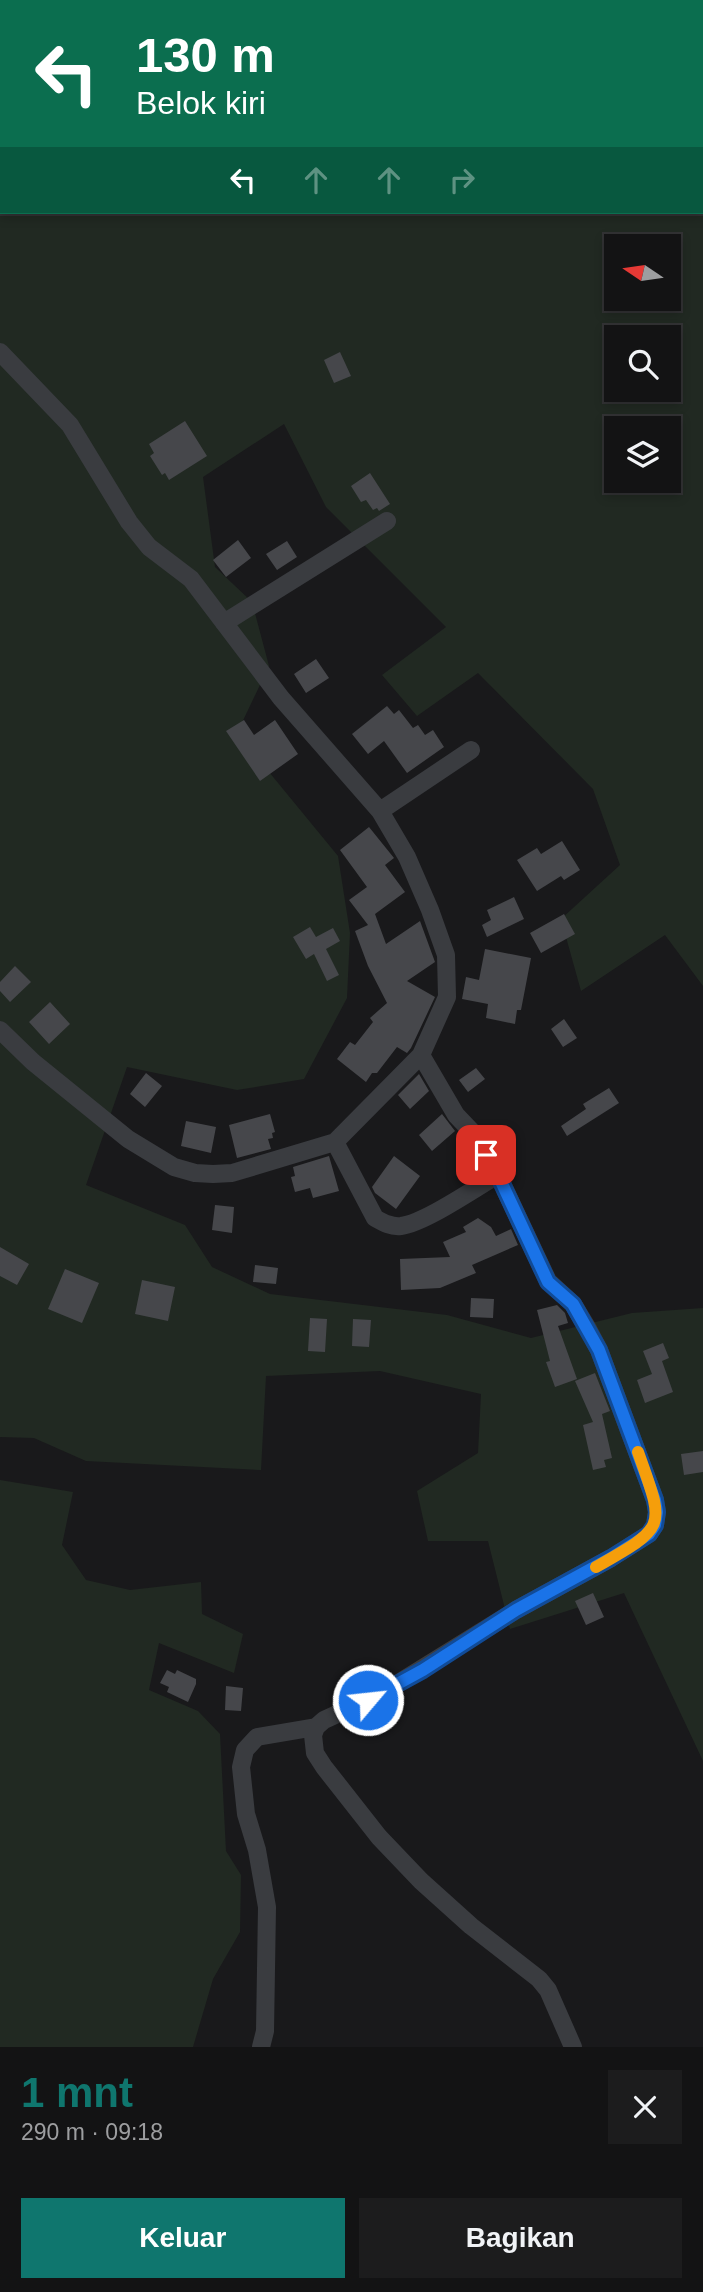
<!DOCTYPE html>
<html lang="id">
<head>
<meta charset="utf-8">
<style>
	:root { --surface:#131314; --page:#1c1c1d; --text:#f1f3f6; --muted:#9d9ea0; --line:#323234; --accent:#0f766e }
	body { margin:0; font-family:Helvetica,sans-serif; background:var(--page); color:var(--text); height:100vh; display:flex; flex-direction:column; font-size:26px; white-space:nowrap }
	* { box-sizing:border-box; margin:0 }
	p { font-size:23px; color:var(--muted) }
	.icon { flex:none; width:38px; height:38px; fill:none; stroke:currentColor; stroke-width:2; stroke-linecap:round; stroke-linejoin:round }
	.map { position:relative; height:2047px; overflow:hidden }
	.panel { display:flex; flex-direction:column; background:var(--surface); flex:1 }
	.panel>* { flex:none }
	.guide { position:absolute; left:0px; top:0px; width:704px; height:214px; box-shadow:0 4px 10px #0003,0 0 0 2px var(--line); background:#0b6e4f; color:#fff; overflow:hidden }
	.needle { width:46px; rotate:283deg }
	.tools { position:absolute; left:604px; top:234px; display:grid; gap:14px }
	.tools a { display:grid; place-items:center; width:77px; height:77px; border-radius:0px; background:var(--surface); box-shadow:0 4px 10px #0003,0 0 0 2px var(--line); font-size:35px }
	.pin { position:absolute; display:grid; place-items:center; width:60px; height:60px; color:#fff; margin:-30px; border-radius:14px; box-shadow:0 4px 10px #0006 }
	.me { position:absolute; width:77px; margin:-38px; rotate:62deg; stroke-linejoin:round; filter:drop-shadow(0 0 5px #0008) }
	.turn { display:flex; align-items:center; gap:24px; height:147px; padding:0 21px; font-size:32px }
	.turn .icon { width:91px; height:91px; stroke-width:2.5 }
	.turn b { display:block; font-size:49px; line-height:60px }
	.lanes { display:flex; align-items:center; height:66px; padding:0 21px; background:#0003; justify-content:center; gap:35px; direction:ltr }
	.lanes .off { opacity:.35 }
	.round { display:grid; place-items:center; flex:none; width:74px; height:74px; border-radius:0px; background:var(--page) }
	.headline { display:flex; align-items:center; justify-content:space-between; height:119px; padding:0 21px }
	h1 { font-size:42px; font-weight:800; line-height:52px; color:var(--accent) }
	.primary-button { display:flex; gap:14px; margin-top:auto; padding:14px 21px }
	.primary-button a { flex:1; height:80px; border-radius:0px; background:var(--accent); color:#fff; font-size:28px; font-weight:800; line-height:80px; text-align:center }
	.primary-button a+a { background:var(--page); color:var(--text) }
	.map>svg:first-child { display:block }
	.green { fill:#212922; fill-rule:evenodd }
	.building { fill:#46474b }
	.lines { fill:none; stroke-linecap:round; stroke-linejoin:round }
	.minor { stroke:#3a3c40; stroke-width:18 }
	.route-casing { stroke:#114b97; stroke-width:18 }
	.route { stroke:#1a73e8; stroke-width:12 }
	.slow { stroke:#f59e0b; stroke-width:12 }
</style>
</head>
<body>
<div class="map">
<svg width="703" height="2047" viewBox="0 0 703 2047">
	<rect width="100%" height="100%" fill="#19191b"/>
	<path class="green" d="M 0,0 L 237,2 L 2,2 L 2,212 L 702,212 L 702,2 L 329,2 L 703,0 L 703,986 L 665,935 L 581,991 L 561,919 L 620,865 L 593,789 L 478,673 L 417,716 L 382,675 L 446,627 L 326,507 L 284,424 L 203,477 L 215,567 L 252,602 L 269,666 L 237,733 L 338,856 L 350,933 L 347,998 L 304,1079 L 237,1090 L 127,1067 L 86,1185 L 185,1225 L 212,1267 L 270,1294 L 447,1315 L 531,1338 L 632,1313 L 703,1308 L 703,1761 L 624,1593 L 510,1629 L 488,1541 L 428,1541 L 417,1491 L 478,1453 L 481,1394 L 380,1371 L 266,1376 L 261,1470 L 86,1461 L 34,1438 L 0,1437 ZM 616,247 L 668,247 L 668,299 L 616,299 ZM 616,338 L 668,338 L 668,390 L 616,390 ZM 616,429 L 668,429 L 668,481 L 616,481 Z
		M 0,1480 L 73,1492 L 62,1545 L 86,1580 L 130,1590 L 201,1582 L 202,1614 L 243,1634 L 234,1673 L 159,1643 L 149,1690 L 198,1711 L 220,1734 L 226,1851 L 241,1875 L 240,1932 L 213,1979 L 193,2047 L 0,2047 Z"/>
	<path class="building" d="M 340,352 L 351,376 L 334,383 L 324,360 Z
		M 185,421 L 207,456 L 169,480 L 165,473 L 162,475 L 150,456 L 154,453 L 149,444 Z
		M 370,473 L 390,504 L 379,511 L 377,508 L 373,510 L 366,500 L 361,502 L 351,486 Z
		M 238,540 L 251,558 L 226,577 L 213,560 Z
		M 287,541 L 297,557 L 277,570 L 266,554 Z
		M 316,659 L 329,678 L 306,693 L 294,674 Z
		M 387,706 L 394,714 L 399,710 L 413,728 L 418,725 L 425,735 L 433,730 L 444,747 L 407,773 L 384,741 L 368,754 L 352,734 Z
		M 244,720 L 254,735 L 275,720 L 298,754 L 260,781 L 226,731 Z
		M 369,827 L 394,858 L 385,865 L 405,892 L 375,914 L 386,944 L 420,921 L 435,962 L 407,981 L 435,997 L 411,1048 L 407,1053 L 397,1047 L 377,1073 L 372,1073 L 366,1082 L 337,1059 L 350,1042 L 355,1045 L 373,1022 L 370,1018 L 387,1003 L 368,966 L 355,931 L 368,925 L 349,900 L 367,887 L 340,850 Z
		M 562,841 L 580,870 L 564,880 L 561,876 L 537,891 L 517,860 L 537,848 L 541,854 Z
		M 514,897 L 524,919 L 487,937 L 482,925 L 491,920 L 487,910 Z
		M 564,914 L 575,934 L 541,953 L 530,933 Z
		M 310,927 L 316,937 L 333,928 L 340,941 L 326,949 L 339,975 L 327,981 L 314,954 L 306,959 L 293,937 Z
		M 485,949 L 531,958 L 521,1010 L 517,1010 L 515,1024 L 486,1018 L 488,1004 L 462,999 L 466,977 L 479,980 Z
		M 15,966 L 31,982 L 10,1002 L 0,991 L 0,982 Z
		M 50,1002 L 70,1024 L 49,1044 L 29,1022 Z
		M 564,1019 L 577,1038 L 563,1047 L 551,1029 Z
		M 476,1068 L 485,1079 L 468,1092 L 459,1080 Z
		M 146,1073 L 162,1086 L 145,1107 L 130,1094 Z
		M 419,1074 L 429,1091 L 410,1109 L 398,1095 Z
		M 609,1088 L 619,1103 L 567,1136 L 561,1126 L 586,1109 L 583,1104 Z
		M 270,1114 L 275,1132 L 272,1133 L 273,1138 L 268,1139 L 271,1149 L 237,1158 L 229,1125 Z
		M 442,1114 L 455,1131 L 432,1151 L 419,1135 Z
		M 186,1121 L 216,1127 L 211,1153 L 181,1146 Z
		M 329,1156 L 339,1191 L 313,1198 L 310,1188 L 295,1192 L 291,1177 L 295,1176 L 293,1167 Z
		M 394,1156 L 420,1176 L 396,1209 L 375,1193 L 372,1187 Z
		M 215,1205 L 234,1207 L 232,1233 L 212,1230 Z
		M 478,1218 L 491,1227 L 496,1236 L 511,1229 L 518,1245 L 472,1265 L 476,1273 L 440,1288 L 401,1290 L 400,1259 L 450,1257 L 443,1242 L 466,1232 L 463,1227 Z
		M 0,1247 L 29,1264 L 17,1285 L 0,1276 Z
		M 255,1265 L 278,1268 L 276,1284 L 253,1282 Z
		M 65,1269 L 99,1283 L 82,1323 L 48,1309 Z
		M 142,1280 L 175,1287 L 168,1321 L 135,1314 Z
		M 471,1298 L 494,1299 L 493,1318 L 470,1317 Z
		M 557,1305 L 565,1313 L 568,1323 L 558,1326 L 577,1379 L 555,1387 L 546,1362 L 550,1361 L 537,1310 Z
		M 310,1318 L 327,1319 L 325,1352 L 308,1351 Z
		M 353,1319 L 371,1320 L 369,1347 L 352,1346 Z
		M 663,1343 L 669,1358 L 662,1361 L 673,1392 L 645,1403 L 637,1380 L 652,1374 L 643,1351 Z
		M 595,1373 L 610,1411 L 602,1414 L 612,1458 L 604,1460 L 606,1467 L 593,1470 L 583,1425 L 593,1422 L 575,1381 Z
		M 703,1451 L 703,1472 L 684,1475 L 681,1454 Z
		M 593,1593 L 604,1617 L 586,1625 L 575,1601 Z
		M 167,1670 L 175,1674 L 177,1670 L 196,1679 L 196,1684 L 188,1702 L 167,1692 L 169,1687 L 160,1683 Z
		M 226,1686 L 243,1688 L 241,1711 L 225,1710 Z"/>
	<g class="lines">
		<path class="minor" d="M 0,352 L 70,425 L 129,522 L 149,547 L 191,579 L 281,698 L 380,811 L 407,857 L 430,910 L 446,955 L 447,997 L 421,1055 L 335,1142 L 232,1173 L 213,1174 L 195,1173 L 174,1167 L 128,1139 L 33,1062 L 0,1030
			M 224,623 L 387,521
			M 380,811 L 471,750
			M 421,1055 L 456,1115 L 475,1135 L 498,1175 L 548,1281 L 573,1304 L 588,1329 L 599,1350 L 655,1500 L 657,1512 L 655,1525 L 649,1534 L 611,1558 L 516,1610 L 381,1694 L 324,1720 L 316,1727 L 313,1735 L 315,1753 L 324,1767 L 379,1837 L 421,1881 L 471,1926 L 539,1979 L 548,1990 L 573,2047
			M 335,1142 L 375,1218 C 384,1223 391,1227 401,1226 C 425,1223 475,1188 498,1175
			M 261,2047 L 265,2031 L 267,1907 L 257,1850 L 246,1814 L 241,1767 L 245,1750 L 257,1737 L 316,1727"/>
	</g>
	<g class="lines">
		<g class="route-casing">
			<path id="route" d="M 368,1700 L 423,1670 L 516,1610 L 611,1558 L 649,1534 L 655,1525 L 657,1512 L 655,1500 L 599,1350 L 573,1304 L 548,1282 L 498,1175 L 486,1155"/>
		</g>
		<use href="#route" class="route"/>
		<path class="slow" d="M 596,1567 C 668,1526 665,1528 638,1452"/>
	</g>
</svg>
<div class="tools">
<a><svg class="needle" viewBox="-14 -14 28 28"><path d="M0-13l5 13h-10z" fill="#e53935"/><path d="M0 13l5-13h-10z" fill="#9d9ea0"/></svg></a>
<a><svg class="icon" aria-label="search" viewBox="0 0 24 24"><circle cx="10" cy="10" r="6"/><path d="M15 15l6 6"/></svg></a>
<a><svg class="icon" aria-label="layers" viewBox="0 0 24 24"><path d="M12 4l9 5-9 5-9-5zM3 14l9 5 9-5"/></svg></a>
</div>
<div class="pin" style="left:486px;top:1155px;background:#d93025"><svg class="icon" aria-label="arrive" viewBox="0 0 24 24"><path d="M6 21V4h12l-3 4 3 4H6"/></svg></div>
<svg class="me" style="left:368px;top:1700px" viewBox="-20 -20 40 40"><circle r="17" fill="#1a73e8" stroke="#fff" stroke-width="3"/><path d="M0-11L8 9 0 5-8 9z" fill="#fff"/></svg>
<div class="guide">
<div class="turn"><svg class="icon" aria-label="left" viewBox="0 0 24 24"><path d="M17 20v-9H6M10 6l-5 5 5 5"/></svg><div><b>130 m</b>Belok kiri</div></div>
<div class="lanes"><svg class="icon" aria-label="left" viewBox="0 0 24 24"><path d="M17 20v-9H6M10 6l-5 5 5 5"/></svg><svg class="icon off" aria-label="ahead" viewBox="0 0 24 24"><path d="M12 20V5M6 11l6-6 6 6"/></svg><svg class="icon off" aria-label="ahead" viewBox="0 0 24 24"><path d="M12 20V5M6 11l6-6 6 6"/></svg><svg class="icon off" aria-label="right" viewBox="0 0 24 24"><path d="M7 20v-9h11M14 6l5 5-5 5"/></svg></div>
</div>
</div>
<section class="panel">
<div class="headline"><div><h1>1 mnt</h1><p>290 m · 09:18</p></div><a class="round"><svg class="icon" aria-label="close" viewBox="0 0 24 24"><path d="M6 6l12 12M18 6L6 18"/></svg></a></div>
<div class="primary-button"><a>Keluar</a><a>Bagikan</a></div>
</section>
</body>
</html>
